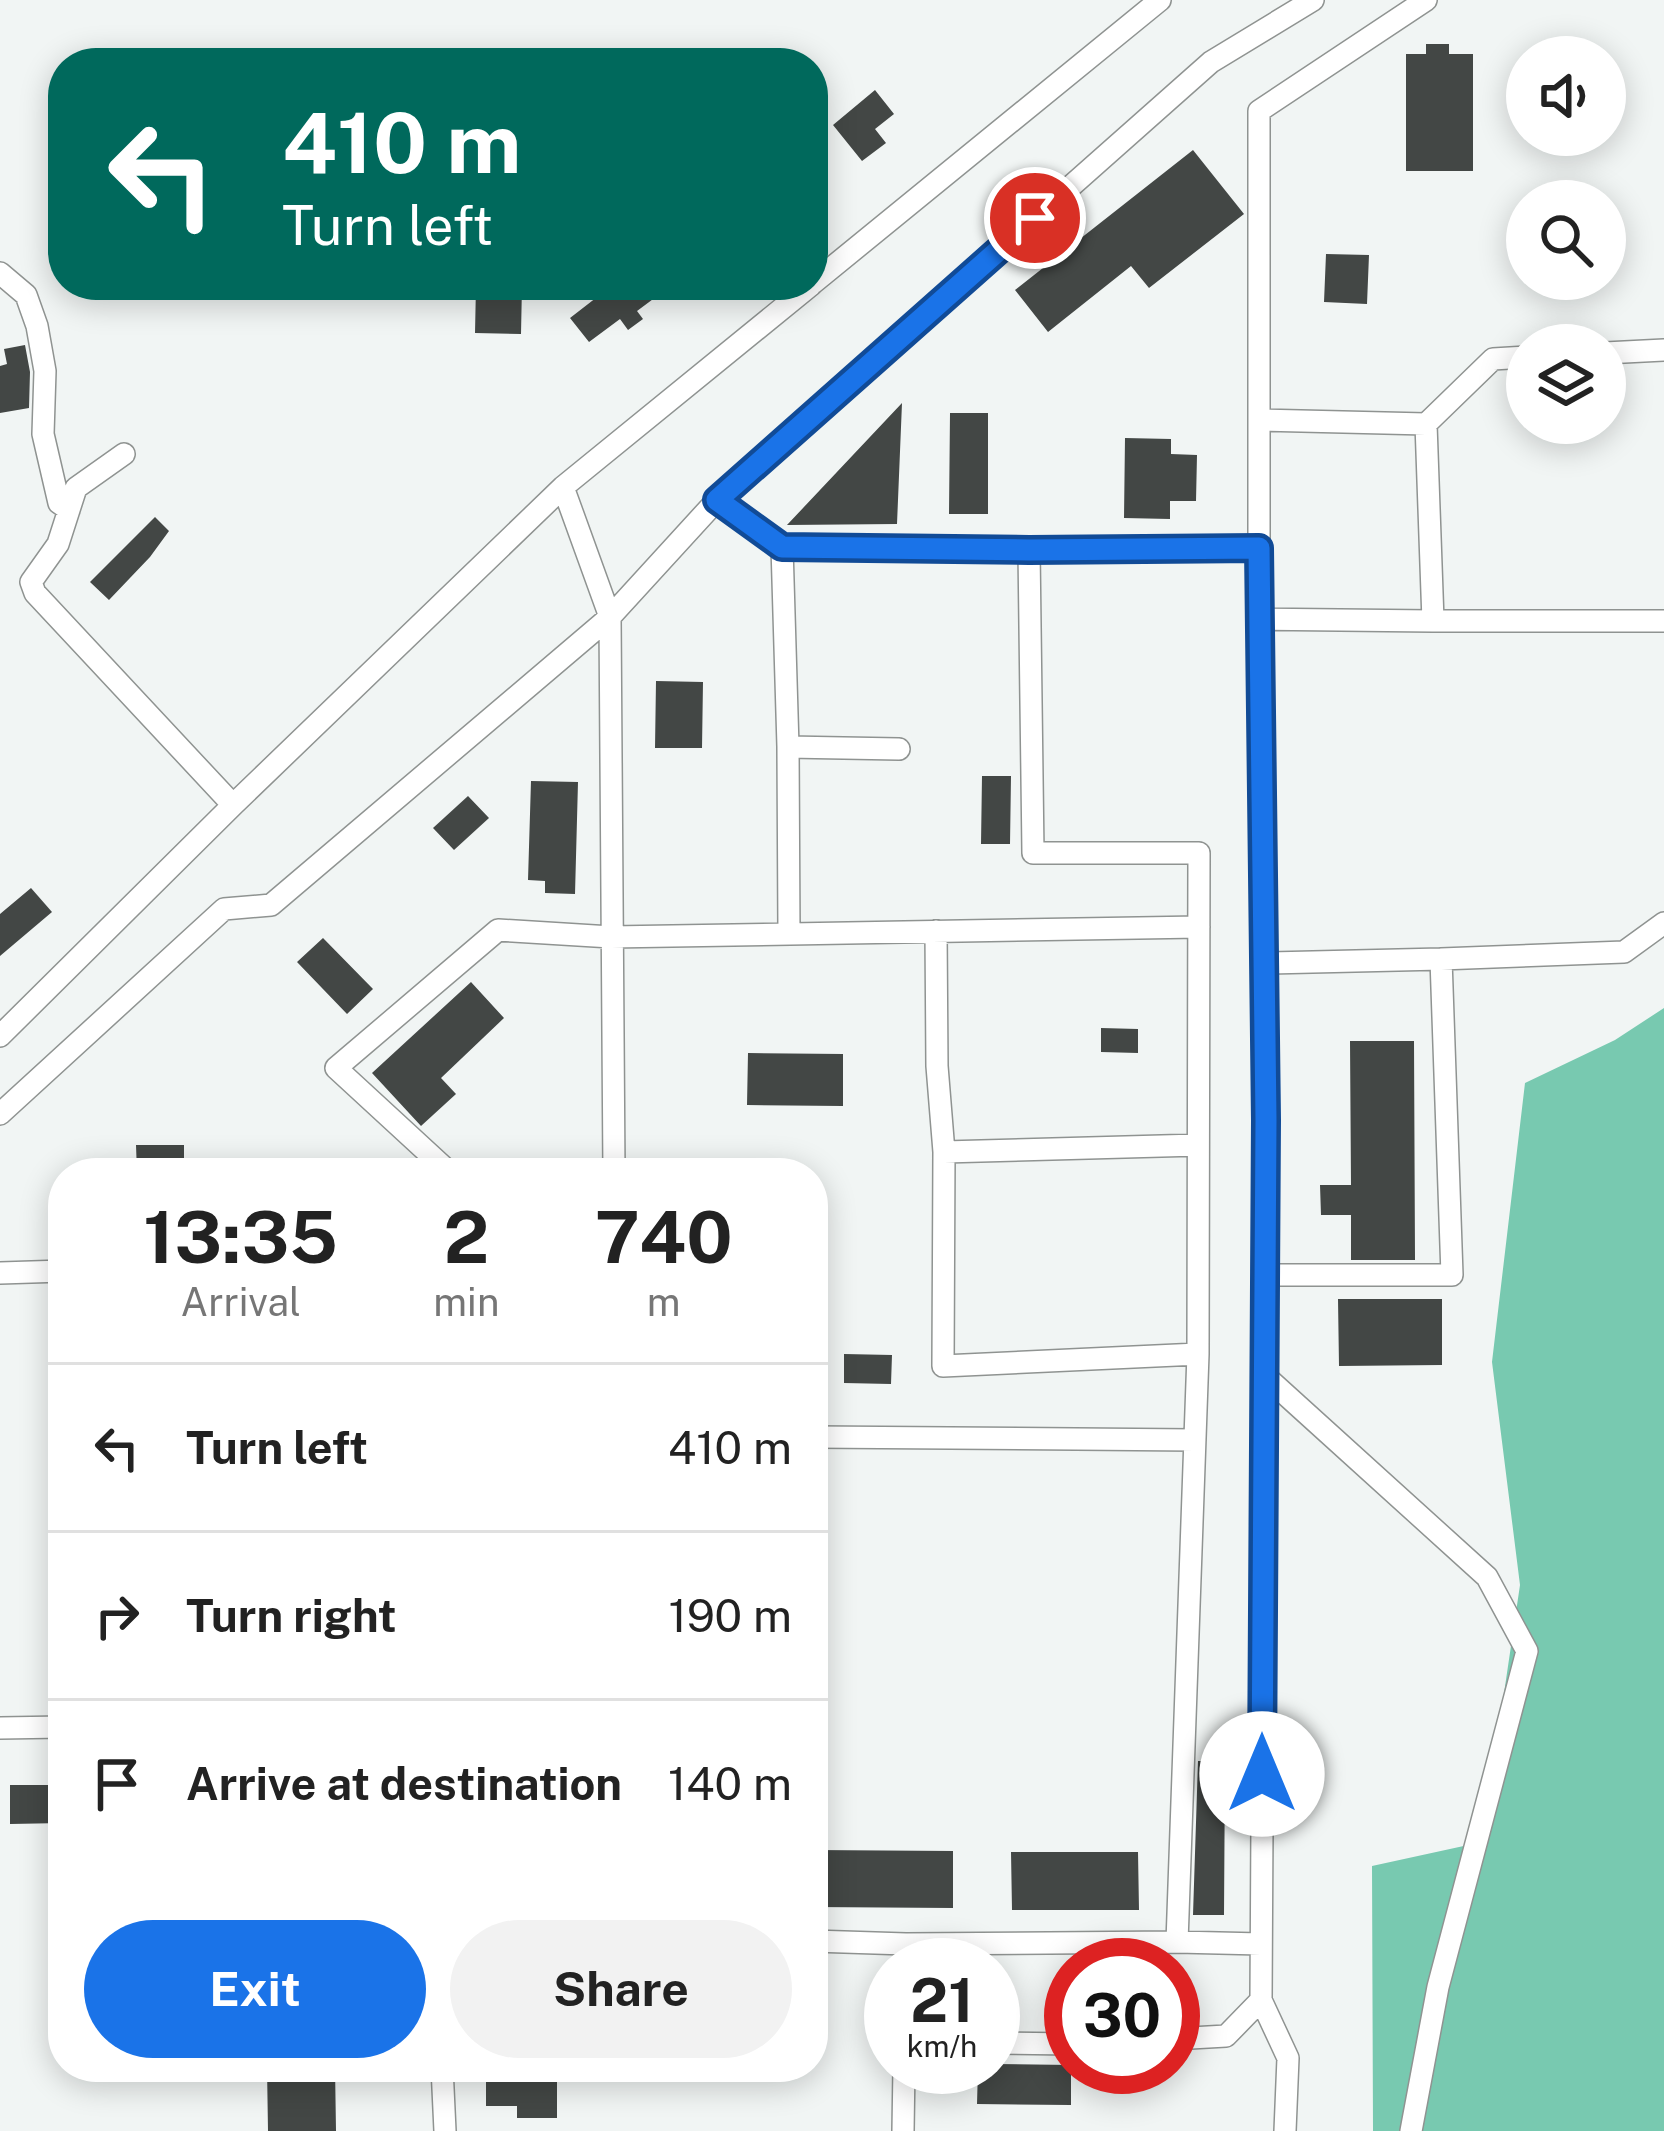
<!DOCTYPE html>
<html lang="en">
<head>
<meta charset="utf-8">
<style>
	:root { --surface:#fff; --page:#f2f2f2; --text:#222; --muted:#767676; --line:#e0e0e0; --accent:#1a73e8 }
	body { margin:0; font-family:"Public Sans",sans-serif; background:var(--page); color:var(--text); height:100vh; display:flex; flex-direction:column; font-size:45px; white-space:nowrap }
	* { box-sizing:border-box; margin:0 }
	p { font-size:39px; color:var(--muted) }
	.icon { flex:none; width:66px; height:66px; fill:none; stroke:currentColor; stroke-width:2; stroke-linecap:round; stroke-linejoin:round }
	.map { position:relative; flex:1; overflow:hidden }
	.drawer { position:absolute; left:48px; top:1158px; width:780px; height:924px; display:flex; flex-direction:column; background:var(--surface); border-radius:48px; box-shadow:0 6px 30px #0003 }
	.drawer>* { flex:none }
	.top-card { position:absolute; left:48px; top:48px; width:780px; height:252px; border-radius:48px; box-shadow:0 6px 30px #0003; background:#00695c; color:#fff; overflow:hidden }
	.buttons { position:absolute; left:1506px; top:36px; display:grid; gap:24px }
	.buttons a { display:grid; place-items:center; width:120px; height:120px; border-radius:50%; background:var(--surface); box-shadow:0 6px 30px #0003; font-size:60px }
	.speed { position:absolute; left:864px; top:1938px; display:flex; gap:24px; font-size:60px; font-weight:700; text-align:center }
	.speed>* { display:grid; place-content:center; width:156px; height:156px; border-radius:50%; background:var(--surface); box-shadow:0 6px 30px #0003; line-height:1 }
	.speed small { font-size:30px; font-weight:400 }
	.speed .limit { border:18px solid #d22; background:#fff; color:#111 }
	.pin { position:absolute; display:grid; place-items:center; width:102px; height:102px; color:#fff; margin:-51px; border:6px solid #fff; border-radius:50%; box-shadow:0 3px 12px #0007 }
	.me { position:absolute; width:132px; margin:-66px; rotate:0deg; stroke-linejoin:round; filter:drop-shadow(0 0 9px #0008) }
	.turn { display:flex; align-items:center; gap:42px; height:252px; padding:0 36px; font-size:54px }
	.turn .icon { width:156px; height:156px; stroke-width:2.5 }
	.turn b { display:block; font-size:84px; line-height:102px }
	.eta { display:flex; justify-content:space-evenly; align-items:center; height:204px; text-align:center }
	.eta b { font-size:72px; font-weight:700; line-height:84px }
	.button { display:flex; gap:24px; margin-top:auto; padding:24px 36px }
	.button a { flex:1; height:138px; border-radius:72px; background:var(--accent); color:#fff; font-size:48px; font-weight:700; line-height:138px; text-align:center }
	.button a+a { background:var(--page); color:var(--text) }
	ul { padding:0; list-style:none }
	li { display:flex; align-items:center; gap:36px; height:168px; padding:0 36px; border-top:3px solid var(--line) }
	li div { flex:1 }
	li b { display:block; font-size:45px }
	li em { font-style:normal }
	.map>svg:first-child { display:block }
	.forest { fill:#78c9b0 }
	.building { fill:#434745 }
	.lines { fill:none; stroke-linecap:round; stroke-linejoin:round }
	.minor-casing { stroke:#8f9391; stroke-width:24 }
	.minor { stroke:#fff; stroke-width:21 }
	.route-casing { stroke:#114b97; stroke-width:30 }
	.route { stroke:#1a73e8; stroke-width:21 }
</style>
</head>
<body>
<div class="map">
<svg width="1664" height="2131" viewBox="0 0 1664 2131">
	<rect width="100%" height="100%" fill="#f1f5f4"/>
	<path class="forest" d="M 1664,1008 L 1664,2131 L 1373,2131 L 1372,1866 L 1482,1842 L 1520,1585 L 1492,1362 L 1525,1083 L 1615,1040 Z"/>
	<path class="building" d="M 1426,44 L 1449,44 L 1449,54 L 1473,54 L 1473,171 L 1406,171 L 1406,54 L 1426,54 Z
		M 875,90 L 894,114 L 875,129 L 886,143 L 862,161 L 833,125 Z
		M 1193,150 L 1244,214 L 1149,288 L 1131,266 L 1048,332 L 1015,290 Z
		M 1326,254 L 1369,255 L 1367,304 L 1324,302 Z
		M 476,285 L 522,285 L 521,334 L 475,333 Z
		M 594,285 L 672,285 L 637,311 L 643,319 L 628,330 L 620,319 L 589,342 L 570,318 L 601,294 Z
		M 25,345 L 30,372 L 29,408 L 0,413 L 0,366 L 7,364 L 4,349 Z
		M 902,403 L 897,524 L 787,525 Z
		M 950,413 L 988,413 L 988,514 L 949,514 Z
		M 1125,438 L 1171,439 L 1171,454 L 1197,455 L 1196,501 L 1170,501 L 1170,519 L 1124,518 Z
		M 155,517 L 169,531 L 150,557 L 109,600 L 90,582 Z
		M 656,681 L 703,682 L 702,748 L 655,748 Z
		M 982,776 L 1011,776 L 1010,844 L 981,844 Z
		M 531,781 L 578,782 L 575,894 L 545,893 L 545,881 L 528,880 Z
		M 468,796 L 489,818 L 454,850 L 433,828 Z
		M 31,888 L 52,912 L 0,956 L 0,914 Z
		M 323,938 L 373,989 L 347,1014 L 297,962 Z
		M 471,982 L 504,1018 L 441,1078 L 456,1094 L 421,1126 L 372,1073 Z
		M 1101,1028 L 1138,1029 L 1138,1053 L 1101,1052 Z
		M 1350,1041 L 1414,1041 L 1415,1260 L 1351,1260 L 1351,1215 L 1321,1215 L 1320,1185 L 1351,1185 Z
		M 748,1053 L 843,1054 L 843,1106 L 747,1105 Z
		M 136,1145 L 184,1145 L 184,1173 L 137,1173 Z
		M 1338,1299 L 1442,1299 L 1442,1365 L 1339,1366 Z
		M 844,1354 L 892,1355 L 891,1384 L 844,1383 Z
		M 1198,1761 L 1225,1761 L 1224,1915 L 1193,1915 Z
		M 10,1785 L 63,1785 L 63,1823 L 10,1824 Z
		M 813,1850 L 953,1851 L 953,1908 L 813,1907 Z
		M 1011,1852 L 1138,1852 L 1139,1910 L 1012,1910 Z
		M 993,2064 L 1071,2065 L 1071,2105 L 977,2104 L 978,2067 L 993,2067 Z
		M 267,2067 L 335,2067 L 336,2131 L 268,2131 Z
		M 486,2067 L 557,2067 L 557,2118 L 517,2118 L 517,2106 L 486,2106 Z"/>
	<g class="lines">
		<g class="minor-casing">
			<path id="minor" d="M 0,273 L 26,295 L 37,326 L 45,371 L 43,434 L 59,503 L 69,510
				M 813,283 L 1160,0
				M 1605,353 L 1664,350
				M 1260,420 L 1426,424 L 1493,359 L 1527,357
				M 1426,424 L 1433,621 L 1664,621
				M 124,454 L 76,488 L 58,544 L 31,582 L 35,593 L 233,805
				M 563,487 L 610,617 L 614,1173
				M 717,500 L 782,547 L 1029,550 L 1259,548
				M 782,547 L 788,747 L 899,749
				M 1259,619 L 1433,621
				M 788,747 L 789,934
				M 936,931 L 937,1066 L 944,1152 L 943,1366 L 1198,1354
				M 1265,963 L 1441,959
				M 0,1036 L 233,805 L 563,487 L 811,285
				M 0,1114 L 224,909 L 271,905 L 610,617 L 717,500 L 1211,62 L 1313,0
				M 944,1152 L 1198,1145
				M 450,1173 L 336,1068 L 498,930 L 611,937 L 1199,927
				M 0,1273 L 63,1271
				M 1265,1275 L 1452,1275 L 1441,959 L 1624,952 L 1664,923
				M 1264,1375 L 1487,1577 L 1527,1651 L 1438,1987 L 1411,2131
				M 813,1437 L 1195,1440
				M 0,1728 L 63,1727
				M 813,1941 L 906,1944 L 1177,1942 L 1198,1354 L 1199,853 L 1033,853 L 1029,550
				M 1177,1942 L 1261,1944
				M 1173,2039 L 1226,2036 L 1261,2000
				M 993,2043 L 1071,2044
				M 442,2067 L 445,2131
				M 903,2131 L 904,2067
				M 1285,2131 L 1288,2058 L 1261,2000 L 1266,1120 L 1259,667 L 1259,111 L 1426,0"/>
		</g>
		<use href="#minor" class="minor"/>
	</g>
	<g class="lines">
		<g class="route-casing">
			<path id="route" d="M 1035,218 L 717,500 L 782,547 L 1029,550 L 1259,548 L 1266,1120 L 1262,1774"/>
		</g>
		<use href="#route" class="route"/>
	</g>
</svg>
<div class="buttons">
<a><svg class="icon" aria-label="sound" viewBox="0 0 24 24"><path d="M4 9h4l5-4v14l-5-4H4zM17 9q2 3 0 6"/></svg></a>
<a><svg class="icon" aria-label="search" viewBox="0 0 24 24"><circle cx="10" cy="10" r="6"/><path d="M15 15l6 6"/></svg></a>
<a><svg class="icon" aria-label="layers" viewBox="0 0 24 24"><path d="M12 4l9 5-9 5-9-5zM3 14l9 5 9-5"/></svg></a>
</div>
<div class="speed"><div>21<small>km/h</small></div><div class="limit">30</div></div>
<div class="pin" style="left:1035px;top:218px;background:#d93025"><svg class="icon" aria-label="arrive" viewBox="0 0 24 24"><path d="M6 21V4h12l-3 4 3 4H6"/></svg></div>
<svg class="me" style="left:1262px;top:1774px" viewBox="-20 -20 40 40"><circle r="19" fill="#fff"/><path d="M0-13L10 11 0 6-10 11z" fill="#1a73e8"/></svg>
<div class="top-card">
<div class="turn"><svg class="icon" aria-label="left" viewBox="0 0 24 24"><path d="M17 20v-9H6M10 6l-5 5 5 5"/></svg><div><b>410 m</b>Turn left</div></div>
</div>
<section class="drawer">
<div class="eta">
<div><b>13:35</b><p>Arrival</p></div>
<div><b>2</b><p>min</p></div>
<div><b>740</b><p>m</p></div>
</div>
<ul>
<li><svg class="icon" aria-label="left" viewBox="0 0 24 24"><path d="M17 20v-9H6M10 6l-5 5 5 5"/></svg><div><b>Turn left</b></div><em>410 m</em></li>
<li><svg class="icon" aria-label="right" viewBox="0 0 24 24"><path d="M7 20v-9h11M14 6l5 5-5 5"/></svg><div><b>Turn right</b></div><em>190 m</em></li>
<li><svg class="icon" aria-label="arrive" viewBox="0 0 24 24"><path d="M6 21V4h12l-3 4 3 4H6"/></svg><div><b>Arrive at destination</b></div><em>140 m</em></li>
</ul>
<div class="button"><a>Exit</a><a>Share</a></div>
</section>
</div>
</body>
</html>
